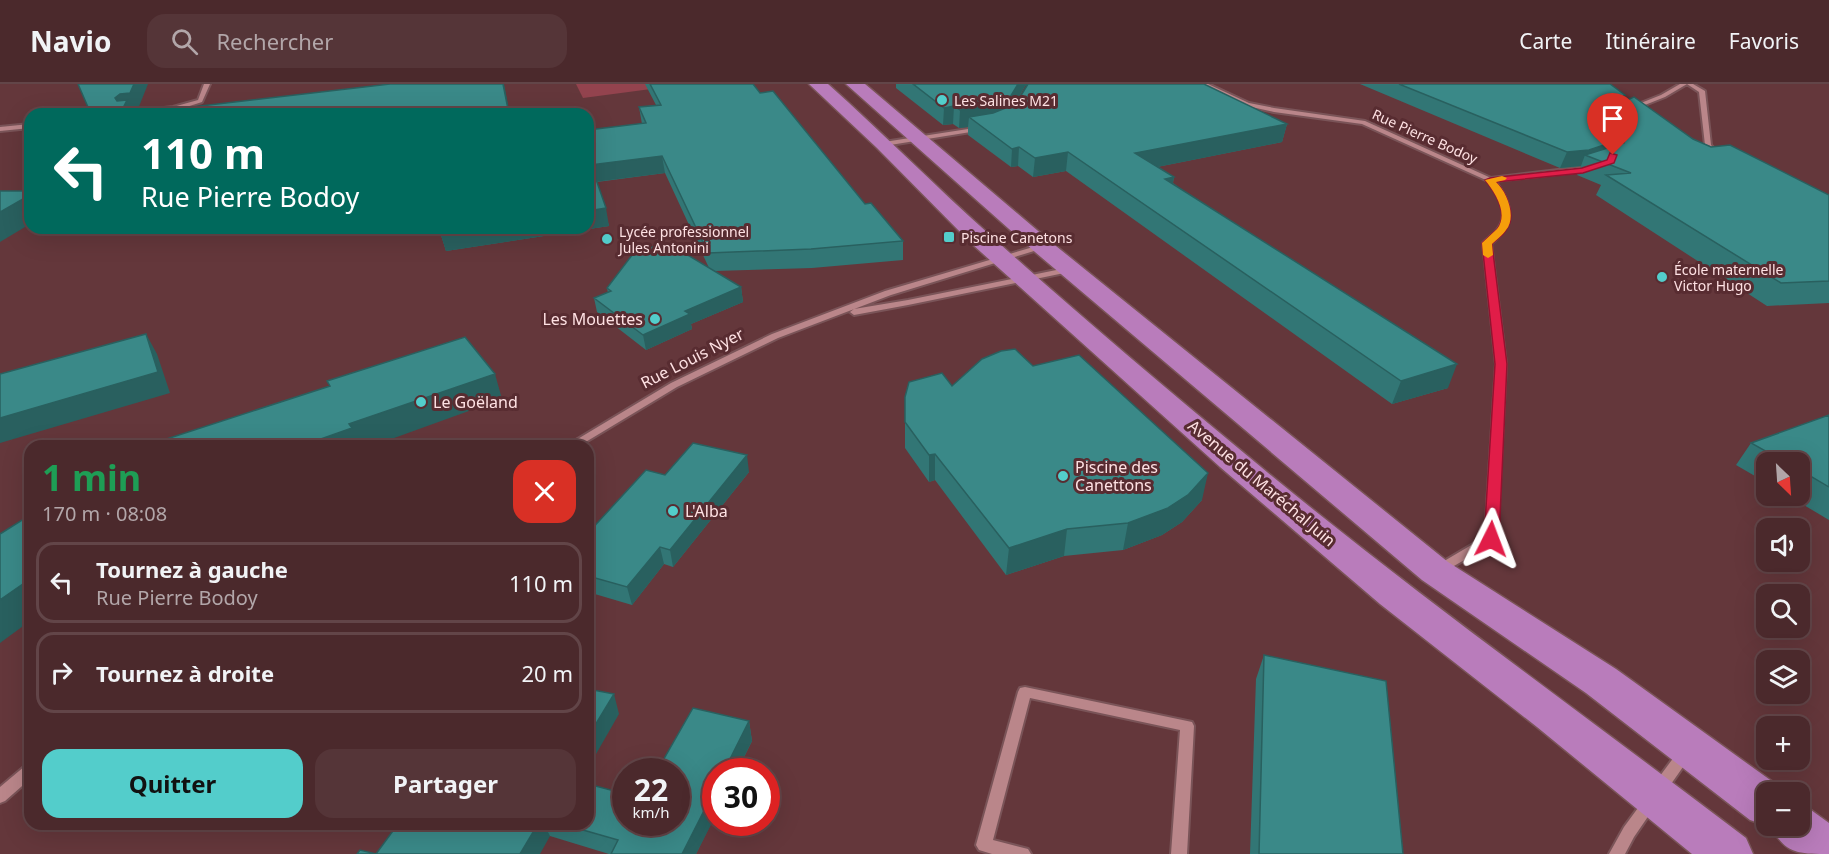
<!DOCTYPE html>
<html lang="fr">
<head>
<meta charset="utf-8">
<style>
	:root { --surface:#4b292c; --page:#553538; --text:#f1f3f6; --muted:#b2a6a9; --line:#624548; --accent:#53cdcb }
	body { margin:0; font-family:"Noto Sans",sans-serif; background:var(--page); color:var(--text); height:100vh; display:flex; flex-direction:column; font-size:22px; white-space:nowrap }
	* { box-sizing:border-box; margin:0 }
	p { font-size:20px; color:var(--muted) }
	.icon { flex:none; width:33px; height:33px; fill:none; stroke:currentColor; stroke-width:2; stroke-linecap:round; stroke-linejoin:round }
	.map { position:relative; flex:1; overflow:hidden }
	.sheet { position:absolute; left:24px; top:356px; width:570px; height:390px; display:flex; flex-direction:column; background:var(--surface); border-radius:18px; box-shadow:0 6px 24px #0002,0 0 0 2px var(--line) }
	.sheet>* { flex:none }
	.hud { position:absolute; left:24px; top:24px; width:570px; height:126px; border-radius:18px; box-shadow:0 6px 24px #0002,0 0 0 2px var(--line); background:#00695c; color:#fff; overflow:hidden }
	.needle { width:39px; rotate:155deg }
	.buttons { position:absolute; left:1756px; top:368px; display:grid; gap:12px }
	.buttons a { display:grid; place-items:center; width:54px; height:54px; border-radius:12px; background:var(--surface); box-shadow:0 6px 24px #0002,0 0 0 2px var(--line); font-size:30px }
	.speed { position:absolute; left:612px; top:674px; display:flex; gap:12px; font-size:30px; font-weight:700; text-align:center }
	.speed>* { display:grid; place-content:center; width:78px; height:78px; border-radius:50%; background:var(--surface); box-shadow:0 6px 24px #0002,0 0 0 2px var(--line); line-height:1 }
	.speed small { font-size:15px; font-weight:400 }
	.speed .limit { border:9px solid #d22; background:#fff; color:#111 }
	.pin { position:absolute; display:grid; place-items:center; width:51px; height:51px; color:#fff; margin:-62px -26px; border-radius:50% 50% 50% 0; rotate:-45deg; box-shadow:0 0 6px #0007 }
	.pin .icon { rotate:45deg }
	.me { position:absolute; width:66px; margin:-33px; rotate:3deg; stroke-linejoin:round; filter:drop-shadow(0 0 4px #0008) }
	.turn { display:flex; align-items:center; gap:21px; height:126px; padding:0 18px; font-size:27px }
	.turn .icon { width:78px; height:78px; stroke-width:2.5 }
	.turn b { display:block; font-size:42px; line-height:51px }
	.round { display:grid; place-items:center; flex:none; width:63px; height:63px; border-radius:18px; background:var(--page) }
	.overview { display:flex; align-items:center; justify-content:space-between; height:102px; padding:0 18px }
	h1 { font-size:36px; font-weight:700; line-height:45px; color:#1e9e55 }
	.cta { display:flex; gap:12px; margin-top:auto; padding:12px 18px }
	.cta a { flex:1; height:69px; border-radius:18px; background:var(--accent); color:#111; font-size:24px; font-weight:700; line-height:69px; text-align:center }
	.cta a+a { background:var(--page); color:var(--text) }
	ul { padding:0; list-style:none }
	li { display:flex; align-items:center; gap:18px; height:81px; margin:0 12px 9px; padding:0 6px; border:3px solid var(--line); border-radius:18px }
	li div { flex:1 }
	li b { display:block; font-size:22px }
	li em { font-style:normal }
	header { display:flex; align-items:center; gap:36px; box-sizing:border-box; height:84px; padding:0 30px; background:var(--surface); border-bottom:2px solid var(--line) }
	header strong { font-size:28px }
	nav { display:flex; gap:33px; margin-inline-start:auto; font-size:21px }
	.search { width:420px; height:54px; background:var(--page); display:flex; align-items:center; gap:15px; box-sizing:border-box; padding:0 21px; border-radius:18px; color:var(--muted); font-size:22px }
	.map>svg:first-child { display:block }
	.green { fill:#93434e }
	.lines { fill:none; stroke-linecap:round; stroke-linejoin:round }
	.minor-casing { stroke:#7a5458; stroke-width:4 }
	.major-casing { stroke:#7a5458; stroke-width:3 }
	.minor { fill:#ba868a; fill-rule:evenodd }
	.major { fill:#b97cbb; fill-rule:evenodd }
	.wall { fill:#327675; fill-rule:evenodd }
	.shaded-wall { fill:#29605f }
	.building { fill:#3a8988; stroke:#29605f; stroke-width:1.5 }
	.route { fill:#e11d48; stroke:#92132f; stroke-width:1.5 }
	.slow { fill:#f59e0b }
	.poi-dot { fill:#53cdcb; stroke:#582c31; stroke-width:2 }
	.labels { text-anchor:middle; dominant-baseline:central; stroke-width:6; stroke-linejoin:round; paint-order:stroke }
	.far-poi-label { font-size:14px; fill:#fee1e3; stroke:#582c31; text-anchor:start }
	.far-street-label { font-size:14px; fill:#fee1e3; stroke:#582c31 }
	.poi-label { font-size:16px; fill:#fee1e3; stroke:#582c31; text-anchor:start }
	.street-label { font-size:16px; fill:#fee1e3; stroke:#582c31 }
</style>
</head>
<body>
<header>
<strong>Navio</strong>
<div class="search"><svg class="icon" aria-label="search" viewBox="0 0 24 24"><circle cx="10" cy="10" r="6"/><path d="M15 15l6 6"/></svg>Rechercher</div>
<nav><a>Carte</a><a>Itinéraire</a><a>Favoris</a></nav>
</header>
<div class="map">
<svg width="1829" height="770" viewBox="0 0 1829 770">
	<rect width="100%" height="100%" fill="#64373b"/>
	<path class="green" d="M 576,0 L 689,0 L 583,14 Z"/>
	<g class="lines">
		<g class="minor-casing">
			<path id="minor" d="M 204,0 L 210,0 L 202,18 L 174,27 L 125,30 L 128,28 L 173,23 L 198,16 Z
				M 1201,0 L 1208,0 L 1249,19 L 1274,24 L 1365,37 L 1491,94 L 1592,82 L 1595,84 L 1592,86 L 1495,97 C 1514,122 1515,139 1491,160 L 1506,280 L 1497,455 L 1495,458 L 1442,489 L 1434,489 L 1432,486 L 1434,483 L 1485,453 L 1496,280 L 1483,159 C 1488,154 1493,151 1497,146 C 1510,131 1498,110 1488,97 L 1362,40 L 1274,28 L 1247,22 Z
				M 1680,0 L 1693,0 L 1705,7 L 1711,61 L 1720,71 L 1720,73 L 1716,73 L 1705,61 L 1699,8 L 1687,0 L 1665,13 L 1607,36 L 1602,40 L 1604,50 L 1601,52 L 1598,50 L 1596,40 L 1603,34 L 1661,11 Z
				M 30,40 L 30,44 L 0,47 L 0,43 Z
				M 981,43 L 984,45 L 983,46 L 884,62 L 881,60 L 884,58 Z
				M 1040,161 L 1047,163 L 891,211 L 778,254 L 677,303 L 579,362 L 566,362 L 671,299 L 772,250 L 885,207 Z
				M 1071,183 L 1075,185 L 1074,187 L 908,221 L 854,231 L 850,228 L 854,225 L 908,216 Z
				M 1025,603 L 1192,638 L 1194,642 L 1187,770 L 1171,770 L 1180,646 L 1030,614 L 993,756 L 1028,765 L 1031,770 L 992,770 L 979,766 L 976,761 L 1018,608 L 1020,604 Z
				M 1685,663 L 1690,665 L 1692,669 L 1690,673 L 1664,710 L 1659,711 L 1654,710 L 1652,705 L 1654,700 L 1680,665 Z
				M 30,680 L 30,695 L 5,717 L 0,719 L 0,703 L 25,682 Z
				M 1651,711 L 1656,713 L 1658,718 L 1634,753 L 1625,770 L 1609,770 L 1624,743 L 1646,713 Z"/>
		</g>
		<g class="major-casing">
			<path id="major" d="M 809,0 L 828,0 C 883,49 935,102 990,151 C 1072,225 1158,298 1244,369 C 1406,504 1578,626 1746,754 L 1753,770 L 1692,770 L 1537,643 L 1380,520 L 1220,383 L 972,160 L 877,64 Z
				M 846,0 L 865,0 L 1051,158 L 1448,478 L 1616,585 L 1784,706 L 1784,708 L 1767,708 L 1767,741 L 1769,741 L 1767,742 L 1750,736 L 1586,609 L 1422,496 L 1035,168 Z
				M 1800,722 L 1811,726 L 1829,739 L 1829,770 C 1797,770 1785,770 1770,741 L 1800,741 Z"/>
		</g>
		<use href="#minor" class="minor"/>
		<use href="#major" class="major"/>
	</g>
	<path class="wall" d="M 645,0 L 753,0 L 760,9 L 865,120 L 903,157 L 903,176 L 812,184 L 715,187 L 741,203 L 743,218 L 691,240 L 692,245 L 646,266 L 597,228 L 594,214 L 608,209 L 607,204 L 709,184 L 665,89 L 597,98 L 609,142 L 446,167 L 440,148 L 588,46 L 642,40 L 639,23 L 656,21 Z
		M 896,0 L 1204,0 L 1287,40 L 1282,58 L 1157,83 L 1174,93 L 1173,99 L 1448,304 L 1392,320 L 1066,87 L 1033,93 L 1018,82 L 1011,83 L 968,51 L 968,43 L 959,44 L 953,40 L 943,41 L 896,4 ZM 1027,1 L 1016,20 L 1015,21 L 1025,2 Z
		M 1360,0 L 1610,0 L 1625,11 L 1621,18 L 1693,55 L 1829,111 L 1829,219 L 1767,222 L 1596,111 L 1601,101 L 1577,91 L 1581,82 L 1560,84 ZM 1610,29 L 1605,40 L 1602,37 L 1602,32 Z
		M 1033,282 L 1202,416 L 1182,438 L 1162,451 L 1123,466 L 1064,472 L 1006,491 L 935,396 L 929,398 L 905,364 L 905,313 L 952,302 Z
		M 1829,331 L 1829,436 L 1787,411 L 1800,411 L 1800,378 L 1767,378 L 1767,399 L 1736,381 L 1751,359 Z
		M 749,388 L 673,483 L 664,480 L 632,521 L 588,508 L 588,449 L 665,391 Z
		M 1264,571 L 1403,770 L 1250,770 L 1256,595 Z
		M 749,637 L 752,657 L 696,770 L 609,770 L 550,752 L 376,770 L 398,740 L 588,740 L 626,738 Z"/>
	<path class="shaded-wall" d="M 134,0 L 148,0 L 138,25 L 131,25 L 134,30 L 120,30 L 115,14 Z
		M 503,0 L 504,0 L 510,30 L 509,30 Z
		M 1018,0 L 1030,0 L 1025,2 L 1008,32 L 969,33 L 968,43 L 959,44 L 960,26 Z
		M 1625,11 L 1618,26 L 1613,22 L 1610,29 L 1602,32 L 1601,24 L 1609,17 Z
		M 954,22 L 953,40 L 943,41 L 944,24 Z
		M 1287,40 L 1282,58 L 1132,88 L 1135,69 Z
		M 1613,58 L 1606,74 L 1585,71 L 1581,82 L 1560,84 L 1567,68 Z
		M 1019,63 L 1018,82 L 1011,83 L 1012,65 Z
		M 1068,68 L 1066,87 L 1033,93 L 1035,74 Z
		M 662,72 L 665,89 L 594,98 L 591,81 Z
		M 1174,93 L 1170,113 L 1165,95 Z
		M 30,111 L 30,140 L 0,158 L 0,128 Z
		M 606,124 L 609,142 L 446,167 L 440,148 L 468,144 L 588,144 L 588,127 Z
		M 741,203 L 743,218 L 691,240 L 692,245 L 646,266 L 643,251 L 685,227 Z
		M 146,250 L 157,270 L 170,309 L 0,359 L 0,334 Z
		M 1457,280 L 1448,304 L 1392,320 L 1401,297 Z
		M 495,290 L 502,315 L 372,362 L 301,362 L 349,340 Z
		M 935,370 L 935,396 L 929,398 L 929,371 Z
		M 747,371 L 749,388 L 673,483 L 670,466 Z
		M 1208,389 L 1202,416 L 1182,438 L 1162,451 L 1123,466 L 1128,439 Z
		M 1067,445 L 1064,472 L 1006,491 L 1009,464 Z
		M 660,463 L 664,480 L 632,521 L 627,503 Z
		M 30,495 L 30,537 L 0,559 L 0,516 Z
		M 614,610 L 619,630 L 588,684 L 588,653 Z
		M 749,637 L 752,657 L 737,687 L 724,687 Z
		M 716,703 L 716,731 L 696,770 L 682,770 Z
		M 538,740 L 544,740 L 550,752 L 540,770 L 520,770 Z"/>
	<path class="building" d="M 78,0 L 134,0 L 130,9 L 120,10 L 115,14 L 117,17 L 127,16 L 120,30 L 91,30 Z
		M 390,0 L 503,0 L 509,30 L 437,30 L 437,29 L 427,30 L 132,30 Z
		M 650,0 L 753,0 L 760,9 L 773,7 L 865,120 L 871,119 L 903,157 L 811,165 L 708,169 L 662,72 L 591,81 L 606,124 L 588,127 L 588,46 L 646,39 L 639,23 L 661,21 Z
		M 913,0 L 1018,0 L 1009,15 L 988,22 L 960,26 L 954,22 L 944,24 Z
		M 1028,0 L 1204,0 L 1287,40 L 1135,69 L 1174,93 L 1165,95 L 1457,280 L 1401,297 L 1068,68 L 1035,74 L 1019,63 L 1012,65 L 969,33 L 993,29 L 1016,20 Z
		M 1399,0 L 1610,0 L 1625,11 L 1609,17 L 1601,24 L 1602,37 L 1615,56 L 1613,58 L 1589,66 L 1567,68 Z
		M 1634,13 L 1693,55 L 1711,63 L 1730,61 L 1829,111 L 1829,197 L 1781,199 L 1606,91 L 1631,89 L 1585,71 L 1624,59 L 1627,50 L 1615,32 L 1613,22 Z
		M 0,107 L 30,107 L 30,111 L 0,128 Z
		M 445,144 L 468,144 L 440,148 Z
		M 639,162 L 676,164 L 741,203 L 685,227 L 690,230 L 643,251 L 594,214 L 611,207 L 607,204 Z
		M 146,250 L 158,288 L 0,334 L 0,290 Z
		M 465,253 L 495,290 L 349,340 L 352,344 L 301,362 L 145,362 L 330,302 L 327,297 Z
		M 1015,265 L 1033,282 L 1079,271 L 1208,389 L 1188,411 L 1168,424 L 1128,439 L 1067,445 L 1009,464 L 935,370 L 929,371 L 905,338 L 905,313 L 909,298 L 942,289 L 952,302 L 982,275 L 1001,267 Z
		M 1829,331 L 1829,403 L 1800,386 L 1800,378 L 1785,378 L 1751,359 Z
		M 693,359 L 747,371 L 670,466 L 660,463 L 627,503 L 588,492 L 588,477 L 592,472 L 588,471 L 588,449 L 646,386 L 665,391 Z
		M 30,431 L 30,495 L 0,516 L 0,450 Z
		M 1264,571 L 1386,597 L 1403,770 L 1259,770 Z
		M 588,605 L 614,610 L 588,653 Z
		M 693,624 L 749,637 L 724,687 L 716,687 L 716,703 L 682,770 L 611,770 L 618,756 L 562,740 L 588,740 L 588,700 L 626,710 L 626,738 L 676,738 L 676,687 L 657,687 Z
		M 398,740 L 538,740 L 520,770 L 357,770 L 360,766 L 376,770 Z"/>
	<path class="route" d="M 1610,69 L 1617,71 L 1614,79 L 1583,89 L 1496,98 C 1507,109 1517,133 1506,146 C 1503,151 1497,155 1492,160 L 1507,280 L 1499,455 L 1497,458 L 1486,458 L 1484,455 L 1495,280 L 1482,159 C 1487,154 1492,150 1497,145 C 1509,130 1495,108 1485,96 L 1490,94 L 1582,84 L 1607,76 Z"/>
	<path class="slow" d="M 1502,92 L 1507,94 L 1505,96 L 1496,98 C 1507,108 1517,133 1506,146 C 1503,151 1497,155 1492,160 L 1493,171 L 1488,174 L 1483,171 L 1482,159 C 1487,154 1492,150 1497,145 C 1509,130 1495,108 1485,96 Z"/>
	<g class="poi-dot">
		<circle cx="942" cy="16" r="6"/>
		<rect x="943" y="147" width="12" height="12" rx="3"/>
		<circle cx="607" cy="155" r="6"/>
		<circle cx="1662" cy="193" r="6"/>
		<circle cx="655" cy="235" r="6"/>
		<circle cx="421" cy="318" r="6"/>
		<circle cx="1063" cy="392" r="6"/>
		<circle cx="673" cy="427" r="6"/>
	</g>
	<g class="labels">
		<g class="far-poi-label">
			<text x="954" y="16">Les Salines M21</text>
			<text x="619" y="147">Lycée professionnel<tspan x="619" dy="16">Jules Antonini</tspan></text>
			<text x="961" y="153">Piscine Canetons</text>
			<text x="1674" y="185">École maternelle<tspan x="1674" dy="16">Victor Hugo</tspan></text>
		</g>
		<g class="far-street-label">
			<text transform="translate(1425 52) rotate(24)">Rue Pierre Bodoy</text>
		</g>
		<g class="poi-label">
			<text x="643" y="235" text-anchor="end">Les Mouettes</text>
			<text x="433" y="318">Le Goëland</text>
			<text x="1075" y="383">Piscine des<tspan x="1075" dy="18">Canettons</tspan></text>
			<text x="685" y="427">L'Alba</text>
		</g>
		<g class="street-label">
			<text transform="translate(692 274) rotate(-27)">Rue Louis Nyer</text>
			<text transform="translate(1262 399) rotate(40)">Avenue du Maréchal Juin</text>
		</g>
	</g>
</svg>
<div class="buttons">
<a><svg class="needle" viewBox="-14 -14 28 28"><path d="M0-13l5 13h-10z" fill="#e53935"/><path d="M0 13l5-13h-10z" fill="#b2a6a9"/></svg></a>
<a><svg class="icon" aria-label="sound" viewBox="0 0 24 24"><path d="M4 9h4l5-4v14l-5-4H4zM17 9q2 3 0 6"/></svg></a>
<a><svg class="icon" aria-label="search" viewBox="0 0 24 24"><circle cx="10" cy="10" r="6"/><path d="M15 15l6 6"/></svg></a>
<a><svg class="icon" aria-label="layers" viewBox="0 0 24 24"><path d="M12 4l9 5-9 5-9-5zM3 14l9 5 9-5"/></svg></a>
<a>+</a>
<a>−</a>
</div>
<div class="speed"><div>22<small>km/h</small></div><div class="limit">30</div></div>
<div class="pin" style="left:1613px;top:71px;background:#d93025"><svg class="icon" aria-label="arrive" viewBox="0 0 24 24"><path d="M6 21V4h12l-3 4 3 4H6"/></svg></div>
<svg class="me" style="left:1491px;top:455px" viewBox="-20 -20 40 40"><path d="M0-17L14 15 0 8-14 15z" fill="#e11d48" stroke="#fff" stroke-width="4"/></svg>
<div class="hud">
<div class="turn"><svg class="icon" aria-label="left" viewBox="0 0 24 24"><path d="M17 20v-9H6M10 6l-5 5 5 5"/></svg><div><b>110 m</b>Rue Pierre Bodoy</div></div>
</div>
<section class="sheet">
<div class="overview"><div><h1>1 min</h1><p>170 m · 08:08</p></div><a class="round" style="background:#d93025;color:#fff"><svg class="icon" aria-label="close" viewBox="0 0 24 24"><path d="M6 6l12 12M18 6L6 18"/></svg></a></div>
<ul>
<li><svg class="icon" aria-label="left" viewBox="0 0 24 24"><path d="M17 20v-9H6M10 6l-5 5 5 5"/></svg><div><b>Tournez à gauche</b><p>Rue Pierre Bodoy</p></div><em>110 m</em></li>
<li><svg class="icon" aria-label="right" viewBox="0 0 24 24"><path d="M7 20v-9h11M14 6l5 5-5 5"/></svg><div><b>Tournez à droite</b></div><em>20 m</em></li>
</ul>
<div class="cta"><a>Quitter</a><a>Partager</a></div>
</section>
</div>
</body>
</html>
